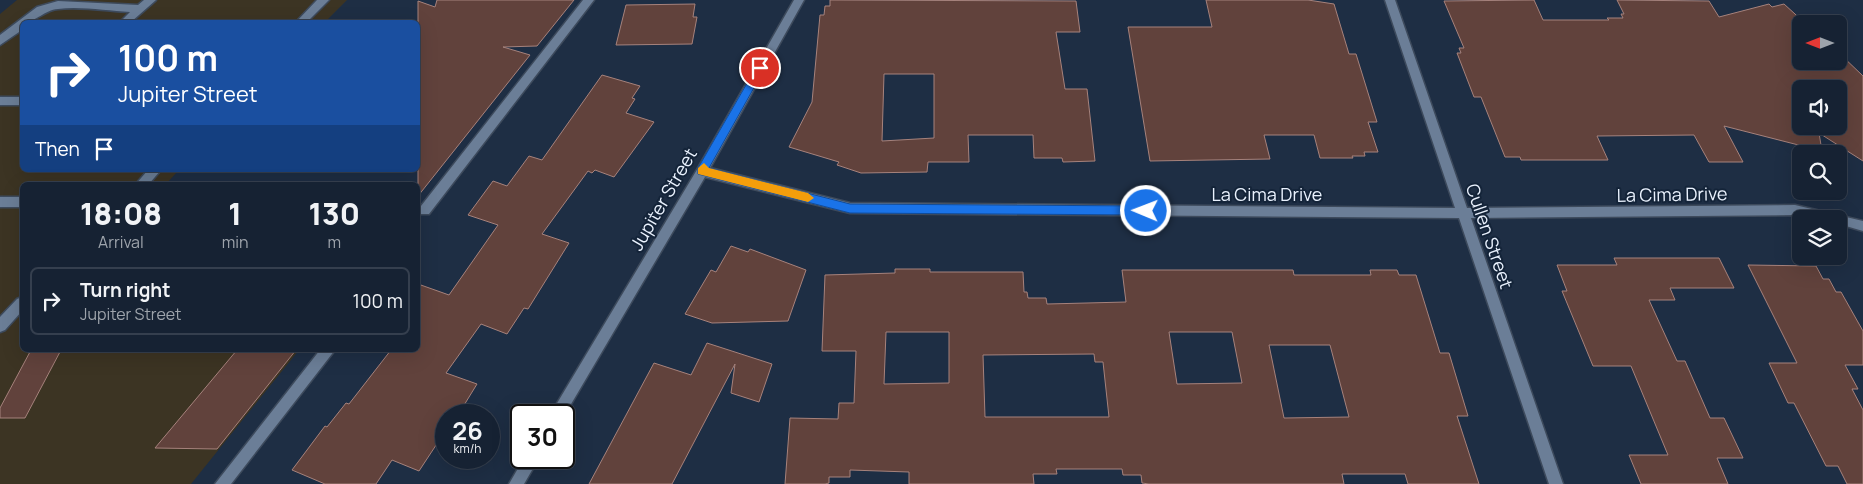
<!DOCTYPE html>
<html lang="en">
<head>
<meta charset="utf-8">
<style>
	:root { --surface:#162233; --page:#232f3f; --text:#f1f3f6; --muted:#9ea4ac; --line:#353f4e }
	body { margin:0; font-family:Manrope,sans-serif; background:var(--page); color:var(--text); height:100vh; display:flex; flex-direction:column; font-size:19px; white-space:nowrap }
	* { box-sizing:border-box; margin:0 }
	p { font-size:16px; color:var(--muted) }
	.icon { flex:none; width:28px; height:28px; fill:none; stroke:currentColor; stroke-width:2; stroke-linecap:round; stroke-linejoin:round }
	.map { position:relative; flex:1; overflow:hidden }
	.drawer { position:absolute; left:20px; top:182px; width:400px; height:170px; display:flex; flex-direction:column; background:var(--surface); border-radius:8px; box-shadow:0 5px 20px #0002,0 0 0 1px var(--line) }
	.drawer>* { flex:none }
	.top-card { position:absolute; left:20px; top:20px; width:400px; height:152px; border-radius:8px; box-shadow:0 5px 20px #0002,0 0 0 1px var(--line); background:#1a4fa0; color:#fff; overflow:hidden }
	.needle { width:32px; rotate:270deg }
	.buttons { position:absolute; left:1792px; top:15px; display:grid; gap:10px }
	.buttons a { display:grid; place-items:center; width:55px; height:55px; border-radius:8px; background:var(--surface); box-shadow:0 5px 20px #0002,0 0 0 1px var(--line); font-size:25px }
	.speed { position:absolute; left:435px; top:404px; display:flex; gap:10px; font-size:25px; font-weight:700; text-align:center }
	.speed>* { display:grid; place-content:center; width:65px; height:65px; border-radius:50%; background:var(--surface); box-shadow:0 5px 20px #0002,0 0 0 1px var(--line); line-height:1 }
	.speed small { font-size:12px; font-weight:400 }
	.speed .limit { border:2px solid #111; border-radius:8px; background:#fff; color:#111 }
	.pin { position:absolute; display:grid; place-items:center; width:42px; height:42px; color:#fff; margin:-21px; border:2px solid #fff; border-radius:50%; box-shadow:0 1px 5px #0007 }
	.me { position:absolute; width:55px; margin:-28px; rotate:271deg; stroke-linejoin:round; filter:drop-shadow(0 0 4px #0008) }
	.turn { display:flex; align-items:center; gap:18px; height:105px; padding:0 15px; font-size:22px }
	.turn .icon { width:65px; height:65px; stroke-width:2.5 }
	.turn b { display:block; font-size:35px; line-height:42px }
	.then { display:flex; align-items:center; height:48px; padding:0 15px; background:#0003; gap:10px; font-size:19px }
	.eta { display:flex; justify-content:space-evenly; align-items:center; height:85px; text-align:center }
	.eta b { font-size:30px; font-weight:800; line-height:35px }
	ul { padding:0; list-style:none }
	li { display:flex; align-items:center; gap:15px; height:68px; margin:0 10px 8px; padding:0 5px; border:2px solid var(--line); border-radius:8px }
	li div { flex:1 }
	li b { display:block; font-size:19px }
	li em { font-style:normal }
	.map>svg:first-child { display:block }
	.commercial { fill:#3c3423 }
	.building { fill:#61423c; stroke:#a6827c; fill-rule:evenodd }
	.lines { fill:none; stroke-linecap:round; stroke-linejoin:round }
	.minor-casing { stroke:#3d4a5c; stroke-width:3 }
	.minor { fill:#6b7e97; fill-rule:evenodd }
	.route { fill:#1a73e8; stroke:#114b97 }
	.slow { fill:#f59e0b }
	.labels { text-anchor:middle; dominant-baseline:central; stroke-width:4; stroke-linejoin:round; paint-order:stroke }
	.street-label { font-size:18px; fill:#eaf2fe; stroke:#142439 }
</style>
</head>
<body>
<div class="map">
<svg width="1863" height="484" viewBox="0 0 1863 484">
	<rect width="100%" height="100%" fill="#1e2e44"/>
	<path class="commercial" d="M 17,0 L 347,0 L 325,22 L 22,22 L 22,170 L 179,170 L 165,185 L 22,185 L 22,350 L 299,350 L 191,484 L 0,484 L 0,14 Z"/>
	<path class="building" d="M 437,0 L 574,0 L 537,46 L 503,47 L 530,55 L 418,196 L 418,1 L 435,7 Z
		M 830,0 L 1076,1 L 1080,32 L 1056,32 L 1065,89 L 1087,89 L 1095,161 L 1063,162 L 1062,158 L 1034,158 L 1033,135 L 968,135 L 969,162 L 928,162 L 927,172 L 861,173 L 837,165 L 839,162 L 789,147 L 812,102 L 820,15 L 824,15 L 825,6 L 830,6 ZM 884,74 L 934,74 L 934,138 L 882,141 Z
		M 1206,0 L 1308,0 L 1334,4 L 1349,54 L 1356,54 L 1377,122 L 1368,122 L 1378,152 L 1364,152 L 1365,156 L 1352,156 L 1353,158 L 1320,158 L 1314,135 L 1264,135 L 1270,159 L 1150,161 L 1128,27 L 1212,27 Z
		M 1534,0 L 1543,20 L 1609,20 L 1607,18 L 1623,18 L 1621,14 L 1624,14 L 1617,0 L 1709,1 L 1719,17 L 1769,4 L 1772,7 L 1784,4 L 1806,24 L 1801,24 L 1801,61 L 1839,61 L 1839,53 L 1863,76 L 1863,161 L 1819,133 L 1822,151 L 1724,126 L 1743,162 L 1709,162 L 1694,135 L 1597,136 L 1608,160 L 1521,160 L 1520,157 L 1505,157 L 1481,97 L 1474,97 L 1457,53 L 1461,53 L 1459,48 L 1464,48 L 1444,1 ZM 1801,89 L 1839,89 L 1839,126 L 1801,126 Z
		M 695,4 L 693,17 L 697,17 L 692,44 L 616,45 L 626,5 Z
		M 602,75 L 640,86 L 632,98 L 635,99 L 626,113 L 654,122 L 614,177 L 595,170 L 592,173 L 588,171 L 542,234 L 569,243 L 528,309 L 524,308 L 507,334 L 481,324 L 446,373 L 477,384 L 458,415 L 446,415 L 446,430 L 419,471 L 392,460 L 376,484 L 325,484 L 292,470 L 325,426 L 327,427 L 346,403 L 349,404 L 391,350 L 418,350 L 418,284 L 449,295 L 498,225 L 468,215 L 493,181 L 507,186 L 529,156 L 542,160 Z
		M 731,246 L 748,252 L 750,249 L 806,270 L 788,321 L 712,323 L 685,314 L 711,270 L 716,272 Z
		M 1614,258 L 1719,258 L 1734,288 L 1670,288 L 1675,300 L 1649,300 L 1677,361 L 1685,361 L 1710,418 L 1724,418 L 1743,458 L 1717,458 L 1728,484 L 1641,484 L 1629,455 L 1668,455 L 1631,366 L 1593,366 L 1562,291 L 1567,291 L 1557,265 L 1617,265 Z
		M 1748,265 L 1816,266 L 1823,279 L 1829,279 L 1836,292 L 1841,292 L 1863,331 L 1863,365 L 1845,365 L 1858,389 L 1852,389 L 1863,410 L 1863,484 L 1847,484 L 1838,466 L 1826,466 L 1794,403 L 1788,403 L 1769,363 L 1797,363 Z
		M 895,269 L 930,269 L 930,272 L 1023,272 L 1024,292 L 1027,292 L 1028,298 L 1046,298 L 1047,304 L 1126,302 L 1122,270 L 1293,270 L 1294,275 L 1371,275 L 1370,270 L 1397,270 L 1399,275 L 1416,275 L 1440,353 L 1449,353 L 1468,416 L 1457,416 L 1479,484 L 1408,484 L 1405,474 L 1342,474 L 1344,484 L 1149,484 L 1142,483 L 1141,475 L 1123,475 L 1122,469 L 1056,469 L 1057,474 L 1033,474 L 1034,484 L 909,484 L 909,472 L 850,470 L 850,477 L 829,477 L 829,483 L 825,484 L 785,484 L 790,418 L 838,419 L 839,403 L 854,403 L 856,351 L 822,351 L 825,275 L 895,273 ZM 886,332 L 949,332 L 949,383 L 884,384 ZM 1169,332 L 1232,332 L 1242,383 L 1177,384 ZM 1269,345 L 1330,345 L 1349,417 L 1284,418 ZM 1094,354 L 1095,362 L 1103,362 L 1109,417 L 985,417 L 983,355 Z
		M 707,343 L 772,364 L 759,402 L 731,393 L 735,364 L 672,484 L 589,484 L 654,363 L 691,375 Z
		M 31,350 L 61,350 L 25,418 L 0,418 L 0,408 Z
		M 237,350 L 296,350 L 217,449 L 155,448 Z"/>
	<g class="lines">
		<g class="minor-casing">
			<path id="minor" d="M 144,0 L 156,0 L 131,22 L 120,22 L 130,12 C 108,11 80,6 58,9 C 44,10 37,22 22,22 L 22,30 L 0,45 L 0,35 L 37,7 L 58,1 L 138,5 Z
				M 317,0 L 329,0 L 307,22 L 296,22 Z
				M 583,0 L 594,0 L 429,214 L 421,214 L 419,210 L 421,206 Z
				M 794,0 L 804,0 L 710,168 L 850,203 L 1455,208 L 1385,0 L 1395,0 L 1467,208 L 1795,205 L 1863,221 L 1863,231 L 1839,224 L 1839,219 L 1812,219 L 1795,215 L 1471,218 L 1563,484 L 1549,484 L 1459,218 L 850,213 L 705,177 L 564,416 L 550,415 L 698,168 Z
				M 0,97 L 22,97 L 22,105 L 0,105 Z
				M 148,170 L 161,170 L 148,185 L 135,185 Z
				M 0,197 L 22,197 L 22,207 L 0,207 Z
				M 22,297 L 22,311 L 5,330 L 0,332 L 0,317 L 17,299 Z
				M 320,350 L 335,350 L 231,484 L 215,484 Z
				M 524,458 L 539,458 L 524,484 L 509,484 Z"/>
		</g>
		<use href="#minor" class="minor"/>
	</g>
	<path class="route" d="M 760,65 L 765,68 L 709,168 L 850,204 L 1146,206 L 1152,211 L 1146,215 L 850,213 L 698,174 L 698,168 L 757,66 Z"/>
	<path class="slow" d="M 704,163 L 709,168 L 808,193 L 814,198 L 808,202 L 698,174 L 698,168 Z"/>
	<g class="labels">
		<g class="street-label">
			<text x="1267" y="194">La Cima Drive</text>
			<text transform="translate(1672 194) rotate(-1)">La Cima Drive</text>
			<text transform="translate(663 199) rotate(-60)">Jupiter Street</text>
			<text transform="translate(1490 236) rotate(71)">Cullen Street</text>
		</g>
	</g>
</svg>
<div class="buttons">
<a><svg class="needle" viewBox="-14 -14 28 28"><path d="M0-13l5 13h-10z" fill="#e53935"/><path d="M0 13l5-13h-10z" fill="#9ea4ac"/></svg></a>
<a><svg class="icon" aria-label="sound" viewBox="0 0 24 24"><path d="M4 9h4l5-4v14l-5-4H4zM17 9q2 3 0 6"/></svg></a>
<a><svg class="icon" aria-label="search" viewBox="0 0 24 24"><circle cx="10" cy="10" r="6"/><path d="M15 15l6 6"/></svg></a>
<a><svg class="icon" aria-label="layers" viewBox="0 0 24 24"><path d="M12 4l9 5-9 5-9-5zM3 14l9 5 9-5"/></svg></a>
</div>
<div class="speed"><div>26<small>km/h</small></div><div class="limit">30</div></div>
<div class="pin" style="left:760px;top:68px;background:#d93025"><svg class="icon" aria-label="arrive" viewBox="0 0 24 24"><path d="M6 21V4h12l-3 4 3 4H6"/></svg></div>
<svg class="me" style="left:1146px;top:211px" viewBox="-20 -20 40 40"><circle r="17" fill="#1a73e8" stroke="#fff" stroke-width="3"/><path d="M0-11L8 9 0 5-8 9z" fill="#fff"/></svg>
<div class="top-card">
<div class="turn"><svg class="icon" aria-label="right" viewBox="0 0 24 24"><path d="M7 20v-9h11M14 6l5 5-5 5"/></svg><div><b>100 m</b>Jupiter Street</div></div>
<div class="then">Then<svg class="icon" aria-label="arrive" viewBox="0 0 24 24"><path d="M6 21V4h12l-3 4 3 4H6"/></svg></div>
</div>
<section class="drawer">
<div class="eta">
<div><b>18:08</b><p>Arrival</p></div>
<div><b>1</b><p>min</p></div>
<div><b>130</b><p>m</p></div>
</div>
<ul>
<li><svg class="icon" aria-label="right" viewBox="0 0 24 24"><path d="M7 20v-9h11M14 6l5 5-5 5"/></svg><div><b>Turn right</b><p>Jupiter Street</p></div><em>100 m</em></li>
</ul>
</section>
</div>
</body>
</html>
